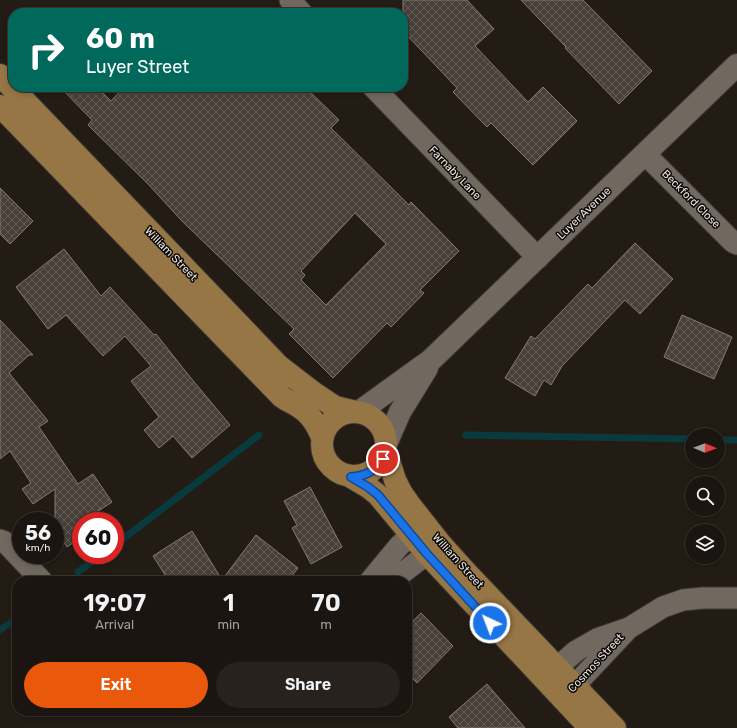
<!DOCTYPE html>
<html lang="en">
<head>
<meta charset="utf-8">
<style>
	:root { --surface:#1a1510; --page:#27221e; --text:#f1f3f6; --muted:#9f9f9f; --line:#383430; --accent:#ea580c }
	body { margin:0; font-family:Rubik,sans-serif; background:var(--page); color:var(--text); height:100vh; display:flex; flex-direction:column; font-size:15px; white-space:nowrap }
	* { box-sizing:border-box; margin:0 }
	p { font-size:13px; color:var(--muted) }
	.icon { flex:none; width:22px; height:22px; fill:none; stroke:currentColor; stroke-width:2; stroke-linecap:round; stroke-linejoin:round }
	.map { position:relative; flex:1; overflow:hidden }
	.drawer { position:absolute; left:12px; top:576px; width:400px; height:140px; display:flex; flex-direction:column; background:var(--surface); border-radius:16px; box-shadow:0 2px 6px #0003,0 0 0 1px var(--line) }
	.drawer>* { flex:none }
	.hud { position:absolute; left:8px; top:8px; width:400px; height:84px; border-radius:16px; box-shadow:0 2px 6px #0003,0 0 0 1px var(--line); background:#00695c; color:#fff; overflow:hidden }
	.needle { width:26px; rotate:91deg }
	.controls { position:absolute; left:685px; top:428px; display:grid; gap:8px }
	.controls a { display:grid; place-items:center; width:40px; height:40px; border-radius:50%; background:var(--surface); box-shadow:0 2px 6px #0003,0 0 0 1px var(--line); font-size:20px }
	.speed { position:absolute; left:12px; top:512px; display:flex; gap:8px; font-size:20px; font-weight:700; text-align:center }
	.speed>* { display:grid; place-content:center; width:52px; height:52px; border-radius:50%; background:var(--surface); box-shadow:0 2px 6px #0003,0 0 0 1px var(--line); line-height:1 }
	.speed small { font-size:10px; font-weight:400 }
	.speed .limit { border:6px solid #d22; background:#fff; color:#111 }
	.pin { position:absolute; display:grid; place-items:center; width:34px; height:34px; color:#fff; margin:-17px; border:2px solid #fff; border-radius:50%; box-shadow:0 1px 4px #0007 }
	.me { position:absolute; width:44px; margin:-22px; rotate:317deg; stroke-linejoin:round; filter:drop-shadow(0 0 3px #0008) }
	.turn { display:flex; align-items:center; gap:14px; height:84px; padding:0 12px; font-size:18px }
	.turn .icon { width:52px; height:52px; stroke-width:2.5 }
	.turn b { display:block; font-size:28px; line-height:34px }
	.eta { display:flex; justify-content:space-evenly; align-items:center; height:68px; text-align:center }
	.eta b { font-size:24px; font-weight:600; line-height:28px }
	.action { display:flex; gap:8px; margin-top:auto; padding:8px 12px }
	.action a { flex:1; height:46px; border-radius:24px; background:var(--accent); color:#fff; font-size:16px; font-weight:600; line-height:46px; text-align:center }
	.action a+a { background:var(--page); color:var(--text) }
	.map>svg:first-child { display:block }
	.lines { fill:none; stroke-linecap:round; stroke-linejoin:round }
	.stream { stroke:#093a3e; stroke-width:7 }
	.building { fill:url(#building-cross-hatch); stroke:#837a71; fill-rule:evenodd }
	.street-casing { stroke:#3d3834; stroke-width:23 }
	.secondary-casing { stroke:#3d3834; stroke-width:24 }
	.primary-casing { stroke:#3d3834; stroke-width:24 }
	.street { stroke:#716960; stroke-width:21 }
	.secondary { stroke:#716960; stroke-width:22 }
	.primary { stroke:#977646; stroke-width:22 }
	.route-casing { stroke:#114b97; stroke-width:10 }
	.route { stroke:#1a73e8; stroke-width:7 }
	.labels { text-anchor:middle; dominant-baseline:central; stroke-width:3; stroke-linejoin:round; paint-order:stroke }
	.street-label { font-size:11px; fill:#ebe6e1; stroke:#0a0705 }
</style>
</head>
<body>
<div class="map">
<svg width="737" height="728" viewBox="0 0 737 728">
	<defs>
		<pattern id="building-cross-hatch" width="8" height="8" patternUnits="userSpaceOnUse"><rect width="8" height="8" fill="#484038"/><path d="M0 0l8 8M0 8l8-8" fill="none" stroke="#635c54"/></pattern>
	</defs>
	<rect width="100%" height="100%" fill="#231c15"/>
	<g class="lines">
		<path class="stream" d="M 466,435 L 692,439
			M 718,440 L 737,440
			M 115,545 L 259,435
			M 78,572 L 101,555
			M 0,630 L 17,618"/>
	</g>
	<path class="building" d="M 403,0 L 467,0 L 494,29 L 475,46 L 528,102 L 543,87 L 577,121 L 533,165 L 491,123 L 487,127 L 453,92 L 457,88 L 403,31 Z
		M 521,0 L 583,0 L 652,71 L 619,104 L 565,48 L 566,47 Z
		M 60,87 L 97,87 L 111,101 L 124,87 L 305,87 L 339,120 L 331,128 L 409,205 L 411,202 L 459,251 L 420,290 L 424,293 L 391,327 L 387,323 L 333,378 L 289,334 L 294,329 L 182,221 L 148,184 L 88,125 L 92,120 ZM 355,213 L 386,244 L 326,305 L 301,280 L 305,275 L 301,271 Z
		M 0,188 L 33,221 L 10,244 L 0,234 Z
		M 635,243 L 673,279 L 640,314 L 625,300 L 562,366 L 551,385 L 544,380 L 535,396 L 505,378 L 531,336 L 535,339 L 588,284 L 592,288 Z
		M 64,249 L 101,296 L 110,287 L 154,335 L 156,334 L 190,377 L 230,425 L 192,458 L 173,436 L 159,448 L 144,430 L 159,417 L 131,381 L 151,366 L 125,336 L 103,356 L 66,315 L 48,329 L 16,287 Z
		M 682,315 L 732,337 L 714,379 L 664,357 Z
		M 0,320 L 33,355 L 29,355 L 9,373 L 48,421 L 39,427 L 78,484 L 93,474 L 112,502 L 83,521 L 81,521 L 81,537 L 67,547 L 55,529 L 55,489 L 33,504 L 22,489 L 31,483 L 10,451 L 0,459 Z
		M 310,487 L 342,547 L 311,564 L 292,528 L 297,525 L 284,501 Z
		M 192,531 L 222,580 L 256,535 L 298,568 L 288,581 L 169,581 L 153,556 Z
		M 421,613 L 453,646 L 417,683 L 407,673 L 407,627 Z
		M 487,684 L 525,728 L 458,728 L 449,717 Z"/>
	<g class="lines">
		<g class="street-casing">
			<path id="street" d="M 290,0 L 302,13
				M 373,87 L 538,258
				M 645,154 L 733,242 L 737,244
				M 0,540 L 5,542 L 42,581
				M 370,581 L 399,546 L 424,524
				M 390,581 L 405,571 L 440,544
				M 544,679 L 576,651 L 597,639 L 629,628 L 663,607 L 683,600 L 703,598 L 737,598
				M 562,699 L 626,631"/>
		</g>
		<g class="secondary-casing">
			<path id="secondary" d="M 359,412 L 431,360 L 737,65
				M 387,442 L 400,412 L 427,368"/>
		</g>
		<g class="primary-casing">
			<path id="primary" d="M 0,75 L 279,366 L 314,393 L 335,407 L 356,412
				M 0,106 L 282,397 C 287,401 291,402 296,405 C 310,413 316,423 322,437
				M322 444a32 32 0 1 1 64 0a32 32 0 1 1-64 0Z
				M 386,451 L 395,480 L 401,492 L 410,505 L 440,543 L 466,572 L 615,728
				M 351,477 L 368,487 L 378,495 L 427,554 L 590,728"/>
		</g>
		<use href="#street" class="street"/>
		<use href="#secondary" class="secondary"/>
		<use href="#primary" class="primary"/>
	</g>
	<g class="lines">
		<g class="route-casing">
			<path id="route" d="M 383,459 C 375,471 366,476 351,477 L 368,487 L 378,495 L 427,554 L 490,623"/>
		</g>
		<use href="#route" class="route"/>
	</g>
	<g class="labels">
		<g class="street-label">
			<text transform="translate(455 173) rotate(46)">Farnaby Lane</text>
			<text transform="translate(691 199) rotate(45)">Beckford Close</text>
			<text transform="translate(584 213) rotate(-44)">Luyer Avenue</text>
			<text transform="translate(171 254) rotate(46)">William Street</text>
			<text transform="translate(458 561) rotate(48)">William Street</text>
			<text transform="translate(596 663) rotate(-47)">Cosmos Street</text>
		</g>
	</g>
</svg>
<div class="controls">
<a><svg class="needle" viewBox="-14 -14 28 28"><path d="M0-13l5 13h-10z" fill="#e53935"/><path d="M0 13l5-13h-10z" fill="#9f9f9f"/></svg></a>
<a><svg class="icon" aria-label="search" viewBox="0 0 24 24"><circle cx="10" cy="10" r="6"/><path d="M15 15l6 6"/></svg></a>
<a><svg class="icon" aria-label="layers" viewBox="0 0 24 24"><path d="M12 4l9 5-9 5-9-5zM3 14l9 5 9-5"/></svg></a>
</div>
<div class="speed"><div>56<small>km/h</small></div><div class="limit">60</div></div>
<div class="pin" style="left:383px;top:459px;background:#d93025"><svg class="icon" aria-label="arrive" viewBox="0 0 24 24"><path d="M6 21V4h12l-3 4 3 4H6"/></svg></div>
<svg class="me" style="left:490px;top:623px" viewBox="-20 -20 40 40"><circle r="17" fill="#1a73e8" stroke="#fff" stroke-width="3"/><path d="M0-11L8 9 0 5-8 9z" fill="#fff"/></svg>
<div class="hud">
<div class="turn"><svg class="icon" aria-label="right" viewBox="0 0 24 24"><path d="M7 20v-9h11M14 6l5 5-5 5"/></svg><div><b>60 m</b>Luyer Street</div></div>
</div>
<section class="drawer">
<div class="eta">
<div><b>19:07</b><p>Arrival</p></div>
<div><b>1</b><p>min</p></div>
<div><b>70</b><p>m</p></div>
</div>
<div class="action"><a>Exit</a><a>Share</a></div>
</section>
</div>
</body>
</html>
